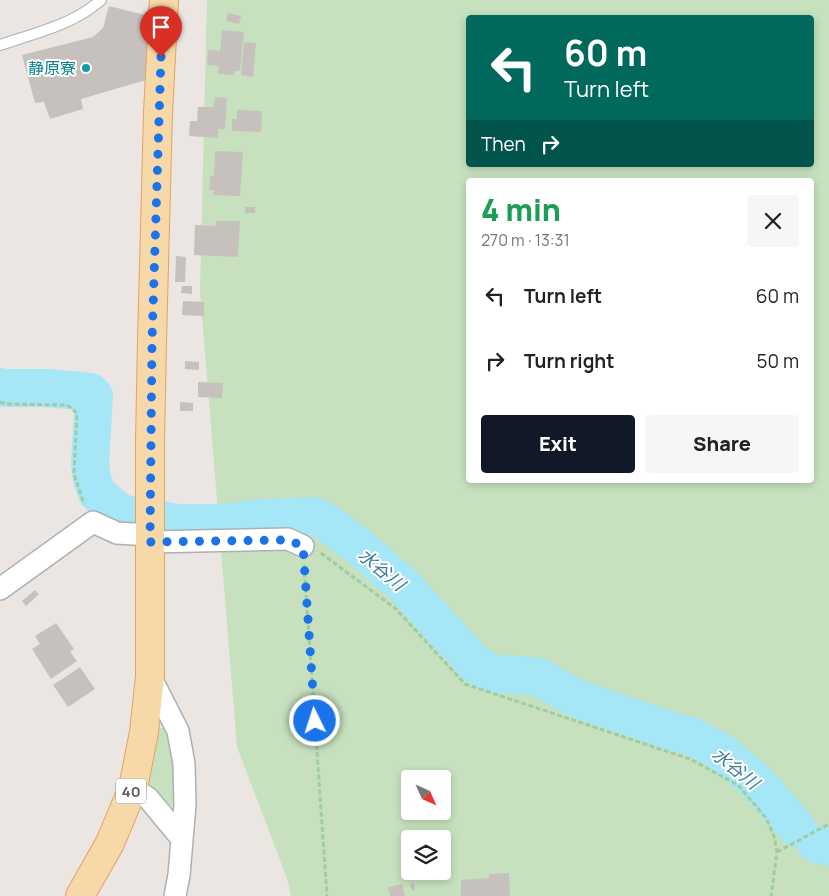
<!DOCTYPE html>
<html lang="en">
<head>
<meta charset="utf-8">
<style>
	:root { --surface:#fff; --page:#f6f6f6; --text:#222; --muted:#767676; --accent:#111827 }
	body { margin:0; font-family:Manrope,"Noto Sans JP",sans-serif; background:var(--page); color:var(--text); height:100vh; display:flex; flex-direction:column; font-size:19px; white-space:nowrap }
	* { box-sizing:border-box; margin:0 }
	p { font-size:16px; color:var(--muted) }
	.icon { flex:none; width:28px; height:28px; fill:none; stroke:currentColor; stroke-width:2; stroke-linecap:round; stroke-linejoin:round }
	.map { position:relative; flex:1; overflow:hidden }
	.side { position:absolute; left:466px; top:178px; width:348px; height:305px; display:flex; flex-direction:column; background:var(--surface); border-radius:5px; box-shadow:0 2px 8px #0003 }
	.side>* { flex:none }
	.top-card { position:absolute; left:466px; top:15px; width:348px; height:152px; border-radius:5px; box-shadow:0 2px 8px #0003; background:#00695c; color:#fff; overflow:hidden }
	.needle { width:32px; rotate:135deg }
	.fabs { position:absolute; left:401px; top:770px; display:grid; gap:10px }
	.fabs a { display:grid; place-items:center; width:50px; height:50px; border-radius:5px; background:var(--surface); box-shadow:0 2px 8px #0003; font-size:25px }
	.pin { position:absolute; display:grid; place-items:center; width:42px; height:42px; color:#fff; margin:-51px -21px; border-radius:50% 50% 50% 0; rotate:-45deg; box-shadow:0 0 5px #0007 }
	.pin .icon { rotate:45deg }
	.me { position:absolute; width:55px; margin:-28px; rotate:356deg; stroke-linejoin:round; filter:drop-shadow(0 0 4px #0008) }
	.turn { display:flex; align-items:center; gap:18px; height:105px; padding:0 15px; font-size:22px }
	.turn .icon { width:65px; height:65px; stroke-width:2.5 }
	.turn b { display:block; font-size:35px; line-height:42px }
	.then { display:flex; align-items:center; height:48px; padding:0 15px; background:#0003; gap:10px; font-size:19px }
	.round { display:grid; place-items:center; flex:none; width:52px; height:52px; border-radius:5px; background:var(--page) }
	.overview { display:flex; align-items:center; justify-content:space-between; height:85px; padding:0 15px }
	h1 { font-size:30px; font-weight:800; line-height:38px; color:#1e9e55 }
	.button { display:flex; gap:10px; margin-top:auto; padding:10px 15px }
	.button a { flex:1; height:58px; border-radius:5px; background:var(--accent); color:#fff; font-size:20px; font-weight:800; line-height:58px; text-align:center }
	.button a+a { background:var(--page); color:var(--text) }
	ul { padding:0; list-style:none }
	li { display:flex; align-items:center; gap:15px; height:65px; padding:0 15px }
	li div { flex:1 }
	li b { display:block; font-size:19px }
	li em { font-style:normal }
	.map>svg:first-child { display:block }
	.green { fill:#c7e1bf; fill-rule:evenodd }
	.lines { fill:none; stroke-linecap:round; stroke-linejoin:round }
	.river { stroke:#a5e6f7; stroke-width:38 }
	.building { fill:#c6c1bd }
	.service-casing { stroke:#acb0b2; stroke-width:12 }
	.minor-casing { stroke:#acb0b2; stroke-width:24 }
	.primary-casing { stroke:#e4a161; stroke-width:30 }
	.path { stroke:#a0cca2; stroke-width:3; stroke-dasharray:5 2.5; stroke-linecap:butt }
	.service { stroke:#fff; stroke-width:10 }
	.minor { stroke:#fff; stroke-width:21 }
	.primary { stroke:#f7d9a9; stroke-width:28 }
	.route { stroke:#1a73e8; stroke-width:9; stroke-dasharray:0 16.2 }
	.culture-dot { fill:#0f9aa8; stroke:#fff; stroke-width:2 }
	.labels { text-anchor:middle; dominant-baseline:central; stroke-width:4; stroke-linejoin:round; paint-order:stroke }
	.shield { fill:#fff; stroke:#8b8e90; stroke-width:1 }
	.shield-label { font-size:15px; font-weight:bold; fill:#595e60 }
	.culture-label { font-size:16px; fill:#0d838f; stroke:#fff; text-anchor:end }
	.water-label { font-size:18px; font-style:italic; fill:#3f7d96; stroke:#fff }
</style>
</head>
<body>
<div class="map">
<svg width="829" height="896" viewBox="0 0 829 896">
	<rect width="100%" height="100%" fill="#ebe6e1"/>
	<path class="green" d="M 207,0 L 829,0 L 829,896 L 291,896 L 288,881 L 237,747 L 200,291 ZM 469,18 L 811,18 L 811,165 L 469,165 ZM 469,180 L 811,180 L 811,480 L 469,480 ZM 410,779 L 442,779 L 442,811 L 410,811 ZM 410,839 L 442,839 L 442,871 L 410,871 Z
		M 160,728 L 165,728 L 169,732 L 177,797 L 176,803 L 173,806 C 164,804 166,800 161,795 C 155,789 150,789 149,779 L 158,732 Z"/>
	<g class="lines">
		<path class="river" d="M 0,387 L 6,388 L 48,388 L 90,392 L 94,396 L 90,464 L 92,479 L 97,493 L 120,513 L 177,523 L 224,523 L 260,518 L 291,517 L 311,516 L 322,519 L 357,545 L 403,585 L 476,665 L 495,675 L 508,674 L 539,677 L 573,697 L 671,731 L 692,736 L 720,751 L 757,782 L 797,828
			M 816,844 L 829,847"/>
	</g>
	<path class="building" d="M 109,6 L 149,16 L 146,80 L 81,99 L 83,109 L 50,119 L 44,102 L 35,103 L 22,55 L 93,37 L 103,28 Z
		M 228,13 L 241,16 L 239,24 L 226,21 Z
		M 222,30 L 244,32 L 240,71 L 234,71 L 234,75 L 218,74 L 219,66 L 207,65 L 208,50 L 220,51 Z
		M 244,42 L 256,43 L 253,77 L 241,75 Z
		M 215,97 L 227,98 L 225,129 L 218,129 L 218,138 L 189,136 L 190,121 L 197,121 L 198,107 L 214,107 Z
		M 237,110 L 262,111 L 261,132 L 232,131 L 232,119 L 237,119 Z
		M 215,151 L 243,152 L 240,196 L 213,195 L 214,190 L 209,190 L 210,176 L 214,176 Z
		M 245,207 L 255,207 L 255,213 L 245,213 Z
		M 216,221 L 240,221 L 238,257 L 194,255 L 195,225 L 216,226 Z
		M 176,256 L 186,257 L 185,282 L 175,282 Z
		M 182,286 L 192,286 L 192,294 L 181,293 Z
		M 183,301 L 204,302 L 204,316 L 182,315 Z
		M 185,361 L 199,362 L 199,370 L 185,369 Z
		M 198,382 L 223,383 L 222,398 L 198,397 Z
		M 180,402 L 193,403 L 193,411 L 180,411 Z
		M 35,590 L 39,594 L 26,606 L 22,601 Z
		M 56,623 L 74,649 L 70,652 L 77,661 L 51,679 L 32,649 L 40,644 L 35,636 Z
		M 80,667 L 95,689 L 68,707 L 53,685 Z
		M 509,873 L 510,896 L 461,896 L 461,880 L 489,878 L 489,874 Z
		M 414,883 L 415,890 L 412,891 L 410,884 Z
		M 402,884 L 405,896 L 390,896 L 388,887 Z"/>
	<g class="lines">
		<g class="service-casing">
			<path id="service" d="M 0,45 C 35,33 73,25 101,0"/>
		</g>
		<g class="minor-casing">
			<path id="minor" d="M 150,542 L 288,539 L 303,546
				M 0,589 L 93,522 L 117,533 L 150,535
				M 150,676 L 178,731 L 184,764 L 185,804 L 179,875 L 175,896
				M 133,788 L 148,798 L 182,839"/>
		</g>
		<g class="primary-casing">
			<path id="primary" d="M 80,896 L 110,843 L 133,788 L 144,732 L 150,676 L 150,441 L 152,341 L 158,113 L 164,0"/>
		</g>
		<path class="path" d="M 0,402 L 5,404 L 67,405 L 77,413 L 74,474 L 84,504
			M 321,553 L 396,609 L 465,684 L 690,759 L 738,785 L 766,818 L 774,836 L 777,852 L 771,896
			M 304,565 L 327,896
			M 777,852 L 829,824"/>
		<use href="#service" class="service"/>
		<use href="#minor" class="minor"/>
		<use href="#primary" class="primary"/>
	</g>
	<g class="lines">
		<path class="route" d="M 161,57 L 152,341 L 150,542 L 288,540 L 303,546 L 315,721"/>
	</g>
	<circle class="culture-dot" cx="86" cy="68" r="5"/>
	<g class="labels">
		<rect class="shield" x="116" y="778.5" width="30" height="25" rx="4"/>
		<g class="shield-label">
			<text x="131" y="791">40</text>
		</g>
		<g class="culture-label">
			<text x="76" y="68">静原寮</text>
		</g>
		<g class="water-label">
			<text transform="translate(382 569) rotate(40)">水谷川</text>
			<text transform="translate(736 768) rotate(39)">水谷川</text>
		</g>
	</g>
</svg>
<div class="fabs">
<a><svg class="needle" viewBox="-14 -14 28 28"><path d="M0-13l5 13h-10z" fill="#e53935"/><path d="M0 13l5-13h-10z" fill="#767676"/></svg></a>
<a><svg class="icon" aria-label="layers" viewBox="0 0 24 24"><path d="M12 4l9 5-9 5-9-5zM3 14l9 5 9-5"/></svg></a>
</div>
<div class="pin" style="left:161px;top:57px;background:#d93025"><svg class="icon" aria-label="arrive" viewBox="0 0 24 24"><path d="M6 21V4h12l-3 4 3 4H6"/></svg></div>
<svg class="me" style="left:315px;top:721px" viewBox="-20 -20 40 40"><circle r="17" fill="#1a73e8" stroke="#fff" stroke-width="3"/><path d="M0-11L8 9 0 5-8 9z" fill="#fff"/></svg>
<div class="top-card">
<div class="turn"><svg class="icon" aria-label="left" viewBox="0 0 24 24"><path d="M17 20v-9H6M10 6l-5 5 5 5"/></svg><div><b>60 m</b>Turn left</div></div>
<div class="then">Then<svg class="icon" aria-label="right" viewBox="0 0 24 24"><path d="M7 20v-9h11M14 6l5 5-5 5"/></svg></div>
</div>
<section class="side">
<div class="overview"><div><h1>4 min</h1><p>270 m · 13:31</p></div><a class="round"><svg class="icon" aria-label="close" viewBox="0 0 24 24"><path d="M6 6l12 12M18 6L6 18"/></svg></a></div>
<ul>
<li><svg class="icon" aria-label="left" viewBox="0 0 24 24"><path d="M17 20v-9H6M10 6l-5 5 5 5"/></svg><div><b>Turn left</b></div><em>60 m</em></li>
<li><svg class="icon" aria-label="right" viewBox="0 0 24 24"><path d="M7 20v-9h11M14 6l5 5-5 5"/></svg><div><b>Turn right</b></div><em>50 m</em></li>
</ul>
<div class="button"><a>Exit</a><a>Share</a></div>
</section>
</div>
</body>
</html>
